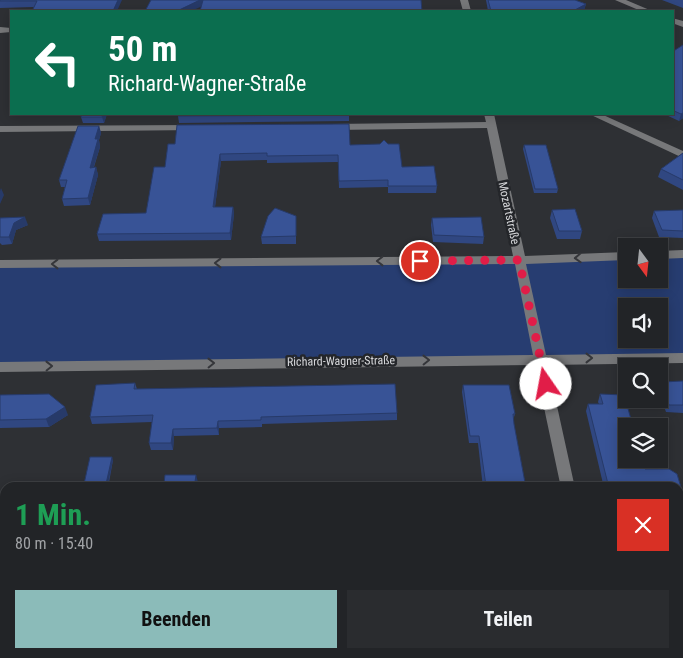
<!DOCTYPE html>
<html lang="de">
<head>
<meta charset="utf-8">
<style>
	:root { --surface:#222427; --page:#2a2c2f; --text:#f1f3f6; --muted:#a2a4a7; --line:#3f4144; --accent:#8bbbb9 }
	body { margin:0; font-family:"Roboto Condensed",sans-serif; background:var(--page); color:var(--text); height:100vh; display:flex; flex-direction:column; font-size:19px; white-space:nowrap }
	* { box-sizing:border-box; margin:0 }
	p { font-size:16px; color:var(--muted) }
	.icon { flex:none; width:28px; height:28px; fill:none; stroke:currentColor; stroke-width:2; stroke-linecap:round; stroke-linejoin:round }
	.map { position:relative; flex:1; overflow:hidden }
	.sheet { position:absolute; left:0px; top:482px; width:684px; height:176px; display:flex; flex-direction:column; background:var(--surface); border-radius:15px 15px 0 0; box-shadow:0 2px 12px #0003,0 0 0 1px var(--line) }
	.sheet>* { flex:none }
	.guide { position:absolute; left:10px; top:10px; width:664px; height:105px; border-radius:0px; box-shadow:0 2px 12px #0003,0 0 0 1px var(--line); background:#0b6e4f; color:#fff; overflow:hidden }
	.needle { width:32px; rotate:165deg }
	.controls { position:absolute; left:618px; top:238px; display:grid; gap:10px }
	.controls a { display:grid; place-items:center; width:50px; height:50px; border-radius:0px; background:var(--surface); box-shadow:0 2px 12px #0003,0 0 0 1px var(--line); font-size:25px }
	.pin { position:absolute; display:grid; place-items:center; width:42px; height:42px; color:#fff; margin:-21px; border:2px solid #fff; border-radius:50%; box-shadow:0 1px 5px #0007 }
	.me { position:absolute; width:55px; margin:-28px; rotate:348deg; stroke-linejoin:round; filter:drop-shadow(0 0 4px #0008) }
	.turn { display:flex; align-items:center; gap:18px; height:105px; padding:0 15px; font-size:22px }
	.turn .icon { width:65px; height:65px; stroke-width:2.5 }
	.turn b { display:block; font-size:35px; line-height:42px }
	.round { display:grid; place-items:center; flex:none; width:52px; height:52px; border-radius:0px; background:var(--page) }
	.overview { display:flex; align-items:center; justify-content:space-between; height:85px; padding:0 15px }
	h1 { font-size:30px; font-weight:700; line-height:38px; color:#1e9e55 }
	.button { display:flex; gap:10px; margin-top:auto; padding:10px 15px }
	.button a { flex:1; height:58px; border-radius:0px; background:var(--accent); color:#111; font-size:20px; font-weight:700; line-height:58px; text-align:center }
	.button a+a { background:var(--page); color:var(--text) }
	.map>svg:first-child { display:block }
	.green { fill:#273d71; fill-rule:evenodd }
	.lines { fill:none; stroke-linecap:round; stroke-linejoin:round }
	.minor { fill:#77787a; fill-rule:evenodd }
	.wall { fill:#304781 }
	.shaded-wall { fill:#273a69 }
	.building { fill:#385396; stroke:#273a69 }
	.oneway { stroke:#35363a }
	.route { stroke:#e11d48; stroke-width:9; stroke-dasharray:0 16.2 }
	.labels { text-anchor:middle; dominant-baseline:central; stroke-width:5; stroke-linejoin:round; paint-order:stroke }
	.street-label { font-size:12px; fill:#d7d8db; stroke:#24262a }
</style>
</head>
<body>
<div class="map">
<svg width="683" height="658" viewBox="0 0 683 658">
	<rect width="100%" height="100%" fill="#2e3034"/>
	<path class="green" d="M 683,254 L 683,358 L 0,367 L 0,264 L 519,260 L 626,256 L 626,279 L 659,279 L 659,255 ZM 626,306 L 659,306 L 659,339 L 626,339 Z"/>
	<g class="lines">
		<path class="minor" d="M 460,0 L 468,0 L 471,11 L 463,11 Z
			M 615,0 L 626,0 L 652,11 L 641,11 Z
			M 672,18 L 683,21 L 683,27 L 672,23 Z
			M 0,27 L 11,28 L 11,32 L 0,33 Z
			M 484,114 L 494,114 L 525,256 L 626,252 L 626,260 L 526,264 L 546,355 L 683,353 L 683,363 L 548,365 L 575,488 L 561,488 L 535,365 L 0,372 L 0,362 L 533,355 L 515,264 L 0,268 L 0,260 L 513,256 L 487,128 L 334,130 L 329,127 L 334,124 L 486,122 Z
			M 589,114 L 601,114 L 683,151 L 683,158 Z
			M 194,125 L 197,126 L 197,130 L 0,132 L 0,126 Z
			M 683,250 L 683,258 L 659,259 L 659,251 Z
			M 595,654 L 611,654 L 612,658 L 596,658 Z"/>
	</g>
	<path class="wall" d="M 0,0 L 122,0 L 34,7 L 0,8 Z
		M 486,0 L 575,0 L 586,4 L 584,10 L 583,11 L 488,11 Z
		M 662,0 L 683,0 L 683,8 Z
		M 683,45 L 683,118 L 679,121 L 664,114 L 672,114 L 672,52 Z
		M 82,114 L 107,114 L 104,123 L 83,123 L 81,117 Z
		M 349,114 L 349,121 L 179,123 L 178,116 Z
		M 99,126 L 101,133 L 99,140 L 100,147 L 94,167 L 96,167 L 98,175 L 90,205 L 64,206 L 62,199 L 65,187 L 61,187 L 59,180 Z
		M 168,144 L 350,145 L 402,167 L 437,186 L 436,193 L 388,193 L 388,187 L 339,188 L 338,162 L 267,163 L 267,160 L 221,161 L 215,207 L 233,207 L 234,214 L 231,240 L 99,241 L 97,234 L 146,213 L 165,167 Z
		M 524,145 L 558,189 L 557,193 L 534,193 L 523,149 Z
		M 683,153 L 683,190 L 658,177 L 661,169 Z
		M 552,210 L 582,231 L 580,239 L 557,239 L 550,218 Z
		M 683,210 L 683,238 L 659,237 L 652,218 L 654,211 Z
		M 296,216 L 296,244 L 262,244 L 261,237 Z
		M 0,218 L 28,225 L 16,230 L 12,244 L 2,245 L 0,243 Z
		M 432,218 L 484,237 L 483,244 L 433,242 L 431,225 Z
		M 683,381 L 683,413 L 666,412 L 659,392 L 659,389 L 662,382 Z
		M 135,383 L 137,389 L 397,413 L 397,420 L 262,424 L 262,427 L 219,428 L 219,435 L 174,436 L 173,450 L 151,450 L 149,443 L 152,422 L 92,424 L 90,417 Z
		M 463,385 L 515,414 L 513,420 L 526,488 L 483,488 L 478,443 L 469,443 L 462,392 Z
		M 600,394 L 624,395 L 633,426 L 626,426 L 626,459 L 642,459 L 645,469 L 669,469 L 677,474 L 683,494 L 683,502 L 681,506 L 679,506 L 679,488 L 604,488 L 586,411 L 588,404 L 599,404 L 598,402 Z
		M 0,395 L 68,415 L 49,427 L 0,428 Z
		M 113,460 L 108,488 L 86,488 L 84,484 Z
		M 0,531 L 5,531 L 5,579 L 0,578 Z
		M 679,541 L 683,541 L 683,577 L 679,577 Z
		M 645,654 L 679,654 L 683,658 L 646,658 Z"/>
	<path class="shaded-wall" d="M 118,0 L 122,0 L 117,11 L 113,11 Z
		M 200,0 L 204,0 L 205,5 L 191,11 L 177,11 Z
		M 586,4 L 584,10 L 583,11 L 573,11 Z
		M 683,113 L 683,118 L 679,121 L 681,114 Z
		M 103,114 L 107,114 L 104,123 L 102,117 Z
		M 99,126 L 101,133 L 99,140 L 100,147 L 91,175 L 90,168 L 95,139 Z
		M 220,154 L 221,161 L 214,214 L 213,207 Z
		M 96,167 L 98,175 L 90,205 L 88,198 Z
		M 1,188 L 4,195 L 0,204 L 0,191 Z
		M 233,207 L 234,214 L 231,240 L 230,233 Z
		M 25,217 L 28,225 L 16,230 L 12,244 L 9,237 L 14,223 Z
		M 65,407 L 68,415 L 49,427 L 46,419 Z
		M 218,421 L 219,428 L 219,435 L 217,428 Z
		M 173,429 L 174,436 L 173,450 L 171,443 Z
		M 112,457 L 113,460 L 107,488 L 106,484 Z
		M 196,475 L 198,482 L 197,488 L 194,488 Z
		M 148,654 L 152,654 L 151,658 L 147,658 Z"/>
	<path class="building" d="M 0,0 L 118,0 L 113,11 L 32,11 L 37,1 L 0,1 Z
		M 151,0 L 200,0 L 177,11 L 145,11 Z
		M 203,0 L 421,0 L 422,11 L 200,11 Z
		M 488,0 L 575,0 L 586,4 L 573,11 L 490,11 L 491,11 Z
		M 683,45 L 683,113 L 681,114 L 672,110 L 672,52 Z
		M 82,114 L 103,114 L 102,117 L 81,117 Z
		M 178,114 L 349,114 L 349,115 L 178,116 Z
		M 349,124 L 350,145 L 380,144 L 384,140 L 388,144 L 399,144 L 402,167 L 434,166 L 437,186 L 388,186 L 388,180 L 339,181 L 338,155 L 267,156 L 267,153 L 220,154 L 213,207 L 233,207 L 230,233 L 97,234 L 103,214 L 146,213 L 154,167 L 165,167 L 168,144 L 175,144 L 177,125 Z
		M 78,126 L 99,126 L 95,139 L 98,139 L 90,168 L 96,167 L 88,198 L 62,199 L 67,180 L 59,180 Z
		M 524,145 L 546,145 L 558,189 L 535,189 Z
		M 683,153 L 683,180 L 661,169 Z
		M 275,208 L 296,216 L 296,236 L 261,237 L 268,216 Z
		M 575,209 L 582,231 L 559,231 L 552,210 Z
		M 683,210 L 683,231 L 662,230 L 654,211 Z
		M 25,217 L 14,223 L 9,237 L 0,237 L 0,218 Z
		M 481,217 L 484,237 L 434,235 L 432,218 Z
		M 683,381 L 683,405 L 669,405 L 662,382 Z
		M 135,383 L 134,389 L 395,384 L 397,413 L 261,417 L 261,420 L 218,421 L 217,428 L 173,429 L 171,443 L 149,443 L 153,415 L 90,417 L 96,385 Z
		M 463,385 L 509,385 L 515,414 L 513,414 L 514,424 L 526,488 L 486,486 L 479,436 L 470,436 Z
		M 49,394 L 65,407 L 46,419 L 0,420 L 0,395 Z
		M 600,394 L 624,395 L 633,426 L 626,426 L 626,459 L 642,459 L 645,469 L 669,469 L 677,474 L 683,494 L 683,499 L 679,499 L 679,488 L 609,488 L 588,404 L 603,404 Z
		M 90,457 L 112,457 L 106,484 L 84,484 Z
		M 165,475 L 196,475 L 194,488 L 144,488 L 145,483 L 164,483 Z
		M 0,531 L 5,531 L 5,574 L 0,573 Z
		M 679,541 L 683,541 L 683,570 L 679,570 Z
		M 679,603 L 680,603 L 683,612 L 683,658 L 652,658 L 651,654 L 679,654 Z
		M 87,654 L 148,654 L 147,658 L 85,658 Z
		M 265,654 L 315,654 L 314,658 L 265,658 Z"/>
	<defs><path id="oneway-chevron" d="M-2-3.5L2.5 0L-2 3.5" fill="none" stroke-width="1.6" stroke-linecap="round" stroke-linejoin="round" transform="scale(1.25)"/></defs>
	<g class="oneway">
		<use href="#oneway-chevron" transform="translate(578 258) rotate(178)"/>
		<use href="#oneway-chevron" transform="translate(380 261) rotate(180)"/>
		<use href="#oneway-chevron" transform="translate(218 263) rotate(180)"/>
		<use href="#oneway-chevron" transform="translate(55 264) rotate(180)"/>
		<use href="#oneway-chevron" transform="translate(589 358)"/>
		<use href="#oneway-chevron" transform="translate(426 360) rotate(-1)"/>
		<use href="#oneway-chevron" transform="translate(211 363) rotate(-1)"/>
		<use href="#oneway-chevron" transform="translate(49 366) rotate(-1)"/>
	</g>
	<g class="lines">
		<path class="route" d="M 420,261 L 519,260 L 546,384"/>
	</g>
	<g class="labels">
		<g class="street-label">
			<text transform="translate(509 213) rotate(78)">Mozartstraße</text>
			<text transform="translate(341 361) rotate(-1)">Richard-Wagner-Straße</text>
		</g>
	</g>
</svg>
<div class="controls">
<a><svg class="needle" viewBox="-14 -14 28 28"><path d="M0-13l5 13h-10z" fill="#e53935"/><path d="M0 13l5-13h-10z" fill="#a2a4a7"/></svg></a>
<a><svg class="icon" aria-label="sound" viewBox="0 0 24 24"><path d="M4 9h4l5-4v14l-5-4H4zM17 9q2 3 0 6"/></svg></a>
<a><svg class="icon" aria-label="search" viewBox="0 0 24 24"><circle cx="10" cy="10" r="6"/><path d="M15 15l6 6"/></svg></a>
<a><svg class="icon" aria-label="layers" viewBox="0 0 24 24"><path d="M12 4l9 5-9 5-9-5zM3 14l9 5 9-5"/></svg></a>
</div>
<div class="pin" style="left:420px;top:261px;background:#d93025"><svg class="icon" aria-label="arrive" viewBox="0 0 24 24"><path d="M6 21V4h12l-3 4 3 4H6"/></svg></div>
<svg class="me" style="left:546px;top:384px" viewBox="-20 -20 40 40"><circle r="19" fill="#fff"/><path d="M0-13L10 11 0 6-10 11z" fill="#e11d48"/></svg>
<div class="guide">
<div class="turn"><svg class="icon" aria-label="left" viewBox="0 0 24 24"><path d="M17 20v-9H6M10 6l-5 5 5 5"/></svg><div><b>50 m</b>Richard-Wagner-Straße</div></div>
</div>
<section class="sheet">
<div class="overview"><div><h1>1 Min.</h1><p>80 m · 15:40</p></div><a class="round" style="background:#d93025;color:#fff"><svg class="icon" aria-label="close" viewBox="0 0 24 24"><path d="M6 6l12 12M18 6L6 18"/></svg></a></div>
<div class="button"><a>Beenden</a><a>Teilen</a></div>
</section>
</div>
</body>
</html>
